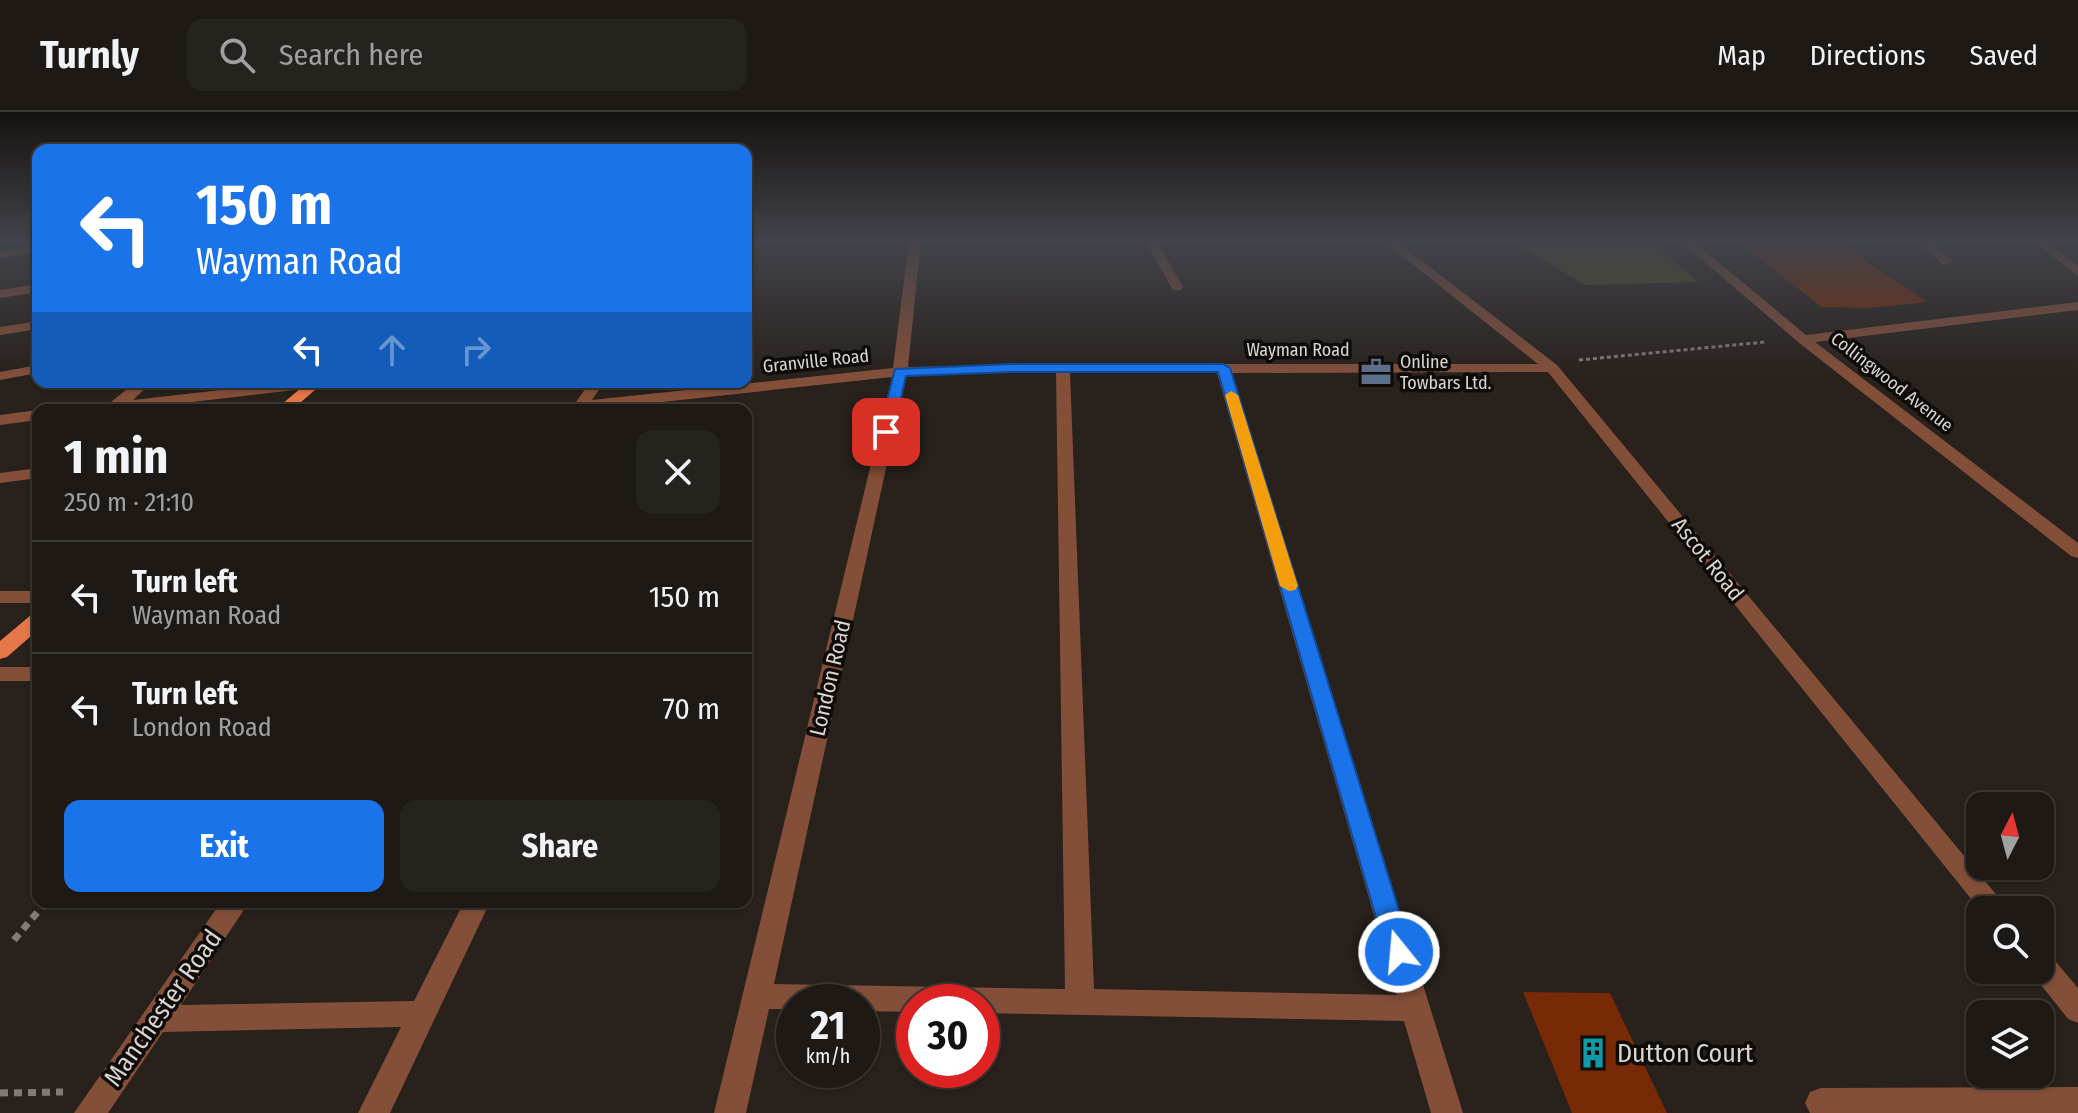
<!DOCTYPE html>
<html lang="en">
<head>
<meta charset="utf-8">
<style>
	:root { --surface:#1e1915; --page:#26221e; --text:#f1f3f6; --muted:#a1a0a0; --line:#3c3834; --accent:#1a73e8 }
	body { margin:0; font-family:"Fira Sans Condensed",sans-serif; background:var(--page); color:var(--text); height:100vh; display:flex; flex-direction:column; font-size:30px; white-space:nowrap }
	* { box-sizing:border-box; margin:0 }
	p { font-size:26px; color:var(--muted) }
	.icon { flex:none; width:44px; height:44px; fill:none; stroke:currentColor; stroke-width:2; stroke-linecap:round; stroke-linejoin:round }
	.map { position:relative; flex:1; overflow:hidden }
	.sheet { position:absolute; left:32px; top:292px; width:720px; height:504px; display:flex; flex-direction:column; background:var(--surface); border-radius:16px; box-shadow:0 2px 6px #0004,0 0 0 2px var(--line) }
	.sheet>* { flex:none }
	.top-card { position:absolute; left:32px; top:32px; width:720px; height:244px; border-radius:16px; box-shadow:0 2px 6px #0004,0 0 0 2px var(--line); background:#1a73e8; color:#fff; overflow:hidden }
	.needle { width:52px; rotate:6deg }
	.tools { position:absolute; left:1966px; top:680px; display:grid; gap:16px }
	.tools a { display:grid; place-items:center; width:88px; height:88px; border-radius:16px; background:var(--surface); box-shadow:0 2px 6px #0004,0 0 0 2px var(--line); font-size:40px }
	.speed { position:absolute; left:776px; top:872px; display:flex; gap:16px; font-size:40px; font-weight:700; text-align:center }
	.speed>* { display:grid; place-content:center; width:104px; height:104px; border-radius:50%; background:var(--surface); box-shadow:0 2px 6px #0004,0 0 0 2px var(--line); line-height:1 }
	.speed small { font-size:20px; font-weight:400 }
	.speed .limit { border:12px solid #d22; background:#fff; color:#111 }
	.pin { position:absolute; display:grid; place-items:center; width:68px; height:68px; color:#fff; margin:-34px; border-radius:16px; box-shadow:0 4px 12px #0006 }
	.me { position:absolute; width:88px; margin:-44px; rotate:343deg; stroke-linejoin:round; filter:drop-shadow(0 0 6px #0008) }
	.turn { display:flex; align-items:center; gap:28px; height:168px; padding:0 32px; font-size:36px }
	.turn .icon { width:104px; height:104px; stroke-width:2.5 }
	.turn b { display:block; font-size:56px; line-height:68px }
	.lanes { display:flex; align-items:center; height:76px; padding:0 32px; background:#0003; justify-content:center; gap:40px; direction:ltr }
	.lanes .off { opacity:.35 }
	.round { display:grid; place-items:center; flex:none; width:84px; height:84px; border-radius:16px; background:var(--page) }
	.headline { display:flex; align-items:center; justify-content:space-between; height:136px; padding:0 32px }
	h1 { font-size:48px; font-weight:700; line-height:60px }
	.primary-button { display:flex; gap:16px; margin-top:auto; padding:16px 32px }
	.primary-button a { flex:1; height:92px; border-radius:16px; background:var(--accent); color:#fff; font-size:32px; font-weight:700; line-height:92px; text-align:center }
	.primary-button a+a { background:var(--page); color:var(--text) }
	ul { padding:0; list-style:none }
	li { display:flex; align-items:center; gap:24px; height:112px; padding:0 32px; border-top:2px solid var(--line) }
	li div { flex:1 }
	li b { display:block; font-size:30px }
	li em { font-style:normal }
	header { display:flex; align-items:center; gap:48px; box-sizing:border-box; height:112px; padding:0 40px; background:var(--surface); border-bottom:2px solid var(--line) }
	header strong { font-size:38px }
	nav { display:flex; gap:44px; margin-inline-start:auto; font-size:28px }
	.search { width:560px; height:72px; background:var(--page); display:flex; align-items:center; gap:20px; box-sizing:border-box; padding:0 28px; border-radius:16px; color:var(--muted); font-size:30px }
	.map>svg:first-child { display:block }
	.green { fill:#4b4c17 }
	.building { fill:#772a05 }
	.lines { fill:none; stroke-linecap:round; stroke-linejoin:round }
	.path-far1 { stroke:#817b76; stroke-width:3; stroke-dasharray:4 3; stroke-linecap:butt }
	.path { stroke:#817b76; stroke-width:7; stroke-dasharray:8 6; stroke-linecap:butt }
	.minor { fill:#844f39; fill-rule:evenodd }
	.major { fill:#e57748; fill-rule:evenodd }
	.route { fill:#1a73e8; stroke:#114b97; stroke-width:2 }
	.slow { fill:#f59e0b }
	.labels { text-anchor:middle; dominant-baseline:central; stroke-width:7; stroke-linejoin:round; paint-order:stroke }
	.far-street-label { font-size:18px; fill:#d9d4d0; stroke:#0f0b09 }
	.far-poi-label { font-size:18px; fill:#d9d4d0; stroke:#0f0b09; text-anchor:start }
	.street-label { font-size:22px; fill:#d9d4d0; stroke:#0f0b09 }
	.near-street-label { font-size:26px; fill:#d9d4d0; stroke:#0f0b09 }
	.near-poi-label { font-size:26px; fill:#d9d4d0; stroke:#0f0b09; text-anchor:start }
</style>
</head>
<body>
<header>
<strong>Turnly</strong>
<div class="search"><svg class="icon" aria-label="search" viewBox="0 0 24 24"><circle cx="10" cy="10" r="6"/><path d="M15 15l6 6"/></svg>Search here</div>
<nav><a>Map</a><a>Directions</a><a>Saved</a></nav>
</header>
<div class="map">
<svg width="2078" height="1001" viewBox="0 0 2078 1001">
	<rect width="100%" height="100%" fill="#28211c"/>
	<path class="green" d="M 1509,128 L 1650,128 L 1698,170 L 1585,173 Z"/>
	<path class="building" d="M 1777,128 L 1835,128 L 1927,190 L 1869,196 L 1822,195 L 1740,132 L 1783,132 Z
		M 1523,880 L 1610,881 L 1667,1001 L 1572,1001 Z"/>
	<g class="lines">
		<path class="path-far1" d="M 1579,248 L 1765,230"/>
		<path class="path" d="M 14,828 L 46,790
			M 0,981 L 63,980"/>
		<path class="minor" d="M 909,128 L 921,128 L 908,255 L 1063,252 L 1538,252 L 1382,128 L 1395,128 L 1557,253 L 2009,798 L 1980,798 L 1548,260 L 1232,261 L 1463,1001 L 1431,1001 L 1404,909 L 982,901 L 982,890 L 914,890 L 914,900 L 862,899 L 862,890 L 794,890 L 794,897 L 769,897 L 746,1001 L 714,1001 L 892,265 L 588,298 L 537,298 L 545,293 L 576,290 L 590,270 L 604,270 L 592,288 L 893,256 ZM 965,261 L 1056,261 L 1065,877 L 774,872 L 906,264 ZM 1070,261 L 1217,261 L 1397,883 L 1094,877 Z
			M 1144,128 L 1156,128 L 1183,175 L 1181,178 L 1173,178 Z
			M 1679,128 L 1692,128 L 1806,223 L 2078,190 L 2078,198 L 1815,230 L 2078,431 L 2078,446 L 2071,444 L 1798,230 Z
			M 1917,128 L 1930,128 L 1953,150 L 1943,153 Z
			M 2032,128 L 2045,128 L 2078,154 L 2078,164 Z
			M 38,134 L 38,140 L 0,146 L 0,140 Z
			M 38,172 L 38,180 L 0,186 L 0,178 Z
			M 38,209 L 38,217 L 0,223 L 0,215 Z
			M 38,253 L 38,261 L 0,268 L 0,260 Z
			M 136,270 L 152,270 L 133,288 L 290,270 L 336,270 L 329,274 L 125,298 L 77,298 L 85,293 L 111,290 Z
			M 38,298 L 38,308 L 0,313 L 0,303 Z
			M 38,356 L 38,366 L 0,371 L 0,361 Z
			M 0,479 L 38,479 L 38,491 L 0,491 Z
			M 0,555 L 38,555 L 38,569 L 0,569 Z
			M 221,790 L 249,790 L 181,893 L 414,889 L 464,790 L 490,790 L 390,1001 L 358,1001 L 401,915 L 163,920 L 108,1001 L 74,1001 Z
			M 2040,839 L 2050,843 L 2078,876 L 2078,911 L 2068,907 L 2030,859 L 2040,858 Z
			M 2078,975 L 2078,1001 L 1810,1001 L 1805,991 L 1810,980 L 1821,976 Z"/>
		<path class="major" d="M 308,270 L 324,270 L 292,298 L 275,298 Z
			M 38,501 L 38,518 L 7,545 L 0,547 L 0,529 L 31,503 Z"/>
	</g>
	<linearGradient id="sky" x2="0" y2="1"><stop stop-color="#16120f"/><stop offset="0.48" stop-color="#42434b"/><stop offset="1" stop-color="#42434b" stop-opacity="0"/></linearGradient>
	<rect width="2078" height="268" fill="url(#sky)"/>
	<path class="route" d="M 1012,252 L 1223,252 L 1230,256 L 1412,840 L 1408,848 L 1399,851 L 1390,848 L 1386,840 L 1218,260 L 1012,260 L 906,264 L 893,320 L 886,324 L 879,320 L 895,257 Z"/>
	<path class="slow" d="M 1231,279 L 1238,283 L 1298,474 L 1295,478 L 1289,479 L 1280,474 L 1225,283 Z"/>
	<defs>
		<g id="office-bare" transform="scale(2.4)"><path d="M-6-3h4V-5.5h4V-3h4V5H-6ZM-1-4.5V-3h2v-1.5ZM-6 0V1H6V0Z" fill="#5c6f8a" stroke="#0f0b09" stroke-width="2.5" paint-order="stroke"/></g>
		<g id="building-bare" transform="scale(2.4)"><path d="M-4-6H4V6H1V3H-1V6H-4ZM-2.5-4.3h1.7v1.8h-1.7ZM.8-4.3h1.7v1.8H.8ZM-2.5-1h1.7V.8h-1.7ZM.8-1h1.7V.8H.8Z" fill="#0f9aa8" stroke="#0f0b09" stroke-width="2.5" paint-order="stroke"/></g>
	</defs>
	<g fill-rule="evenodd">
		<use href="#office-bare" x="1376" y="260"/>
		<use href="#building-bare" x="1593" y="941"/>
	</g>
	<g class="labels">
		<g class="far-street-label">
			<text x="1298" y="238">Wayman Road</text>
			<text transform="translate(816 249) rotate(-6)">Granville Road</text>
			<text transform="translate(1892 270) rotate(38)">Collingwood Avenue</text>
		</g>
		<g class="far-poi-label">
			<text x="1400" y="250">Online<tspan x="1400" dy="21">Towbars Ltd.</tspan></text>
		</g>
		<g class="street-label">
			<text transform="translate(1708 447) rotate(51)">Ascot Road</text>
			<text transform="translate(830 566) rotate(-77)">London Road</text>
		</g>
		<g class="near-street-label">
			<text transform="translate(163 896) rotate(-55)">Manchester Road</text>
		</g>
		<g class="near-poi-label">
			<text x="1617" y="941">Dutton Court</text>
		</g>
	</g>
</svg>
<div class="tools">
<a><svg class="needle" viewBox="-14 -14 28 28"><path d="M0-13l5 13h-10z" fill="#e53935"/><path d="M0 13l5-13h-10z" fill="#a1a0a0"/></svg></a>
<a><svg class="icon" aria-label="search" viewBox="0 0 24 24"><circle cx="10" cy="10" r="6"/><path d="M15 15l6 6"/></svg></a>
<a><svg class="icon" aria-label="layers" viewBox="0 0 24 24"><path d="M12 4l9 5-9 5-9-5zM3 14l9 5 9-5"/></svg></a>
</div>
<div class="speed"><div>21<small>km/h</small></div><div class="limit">30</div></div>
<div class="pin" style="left:886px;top:320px;background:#d93025"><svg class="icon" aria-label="arrive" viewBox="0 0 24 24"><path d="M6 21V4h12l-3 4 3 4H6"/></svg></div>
<svg class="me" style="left:1399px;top:840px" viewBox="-20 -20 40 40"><circle r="17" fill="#1a73e8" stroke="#fff" stroke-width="3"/><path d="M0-11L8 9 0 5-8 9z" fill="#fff"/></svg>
<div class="top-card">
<div class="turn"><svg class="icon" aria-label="left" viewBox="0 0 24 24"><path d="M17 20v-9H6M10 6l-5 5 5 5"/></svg><div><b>150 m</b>Wayman Road</div></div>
<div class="lanes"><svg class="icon" aria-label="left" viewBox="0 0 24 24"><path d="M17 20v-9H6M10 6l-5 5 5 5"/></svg><svg class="icon off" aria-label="ahead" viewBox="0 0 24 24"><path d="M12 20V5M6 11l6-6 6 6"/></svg><svg class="icon off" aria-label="right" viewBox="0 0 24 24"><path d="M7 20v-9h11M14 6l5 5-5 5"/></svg></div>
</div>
<section class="sheet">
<div class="headline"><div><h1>1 min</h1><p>250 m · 21:10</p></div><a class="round"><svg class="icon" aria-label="close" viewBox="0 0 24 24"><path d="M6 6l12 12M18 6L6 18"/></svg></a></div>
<ul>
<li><svg class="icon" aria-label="left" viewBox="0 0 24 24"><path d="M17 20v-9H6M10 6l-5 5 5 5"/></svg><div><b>Turn left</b><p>Wayman Road</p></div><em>150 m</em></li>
<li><svg class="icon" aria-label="left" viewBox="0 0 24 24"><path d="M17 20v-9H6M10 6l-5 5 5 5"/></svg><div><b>Turn left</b><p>London Road</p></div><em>70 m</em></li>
</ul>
<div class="primary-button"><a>Exit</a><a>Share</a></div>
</section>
</div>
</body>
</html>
